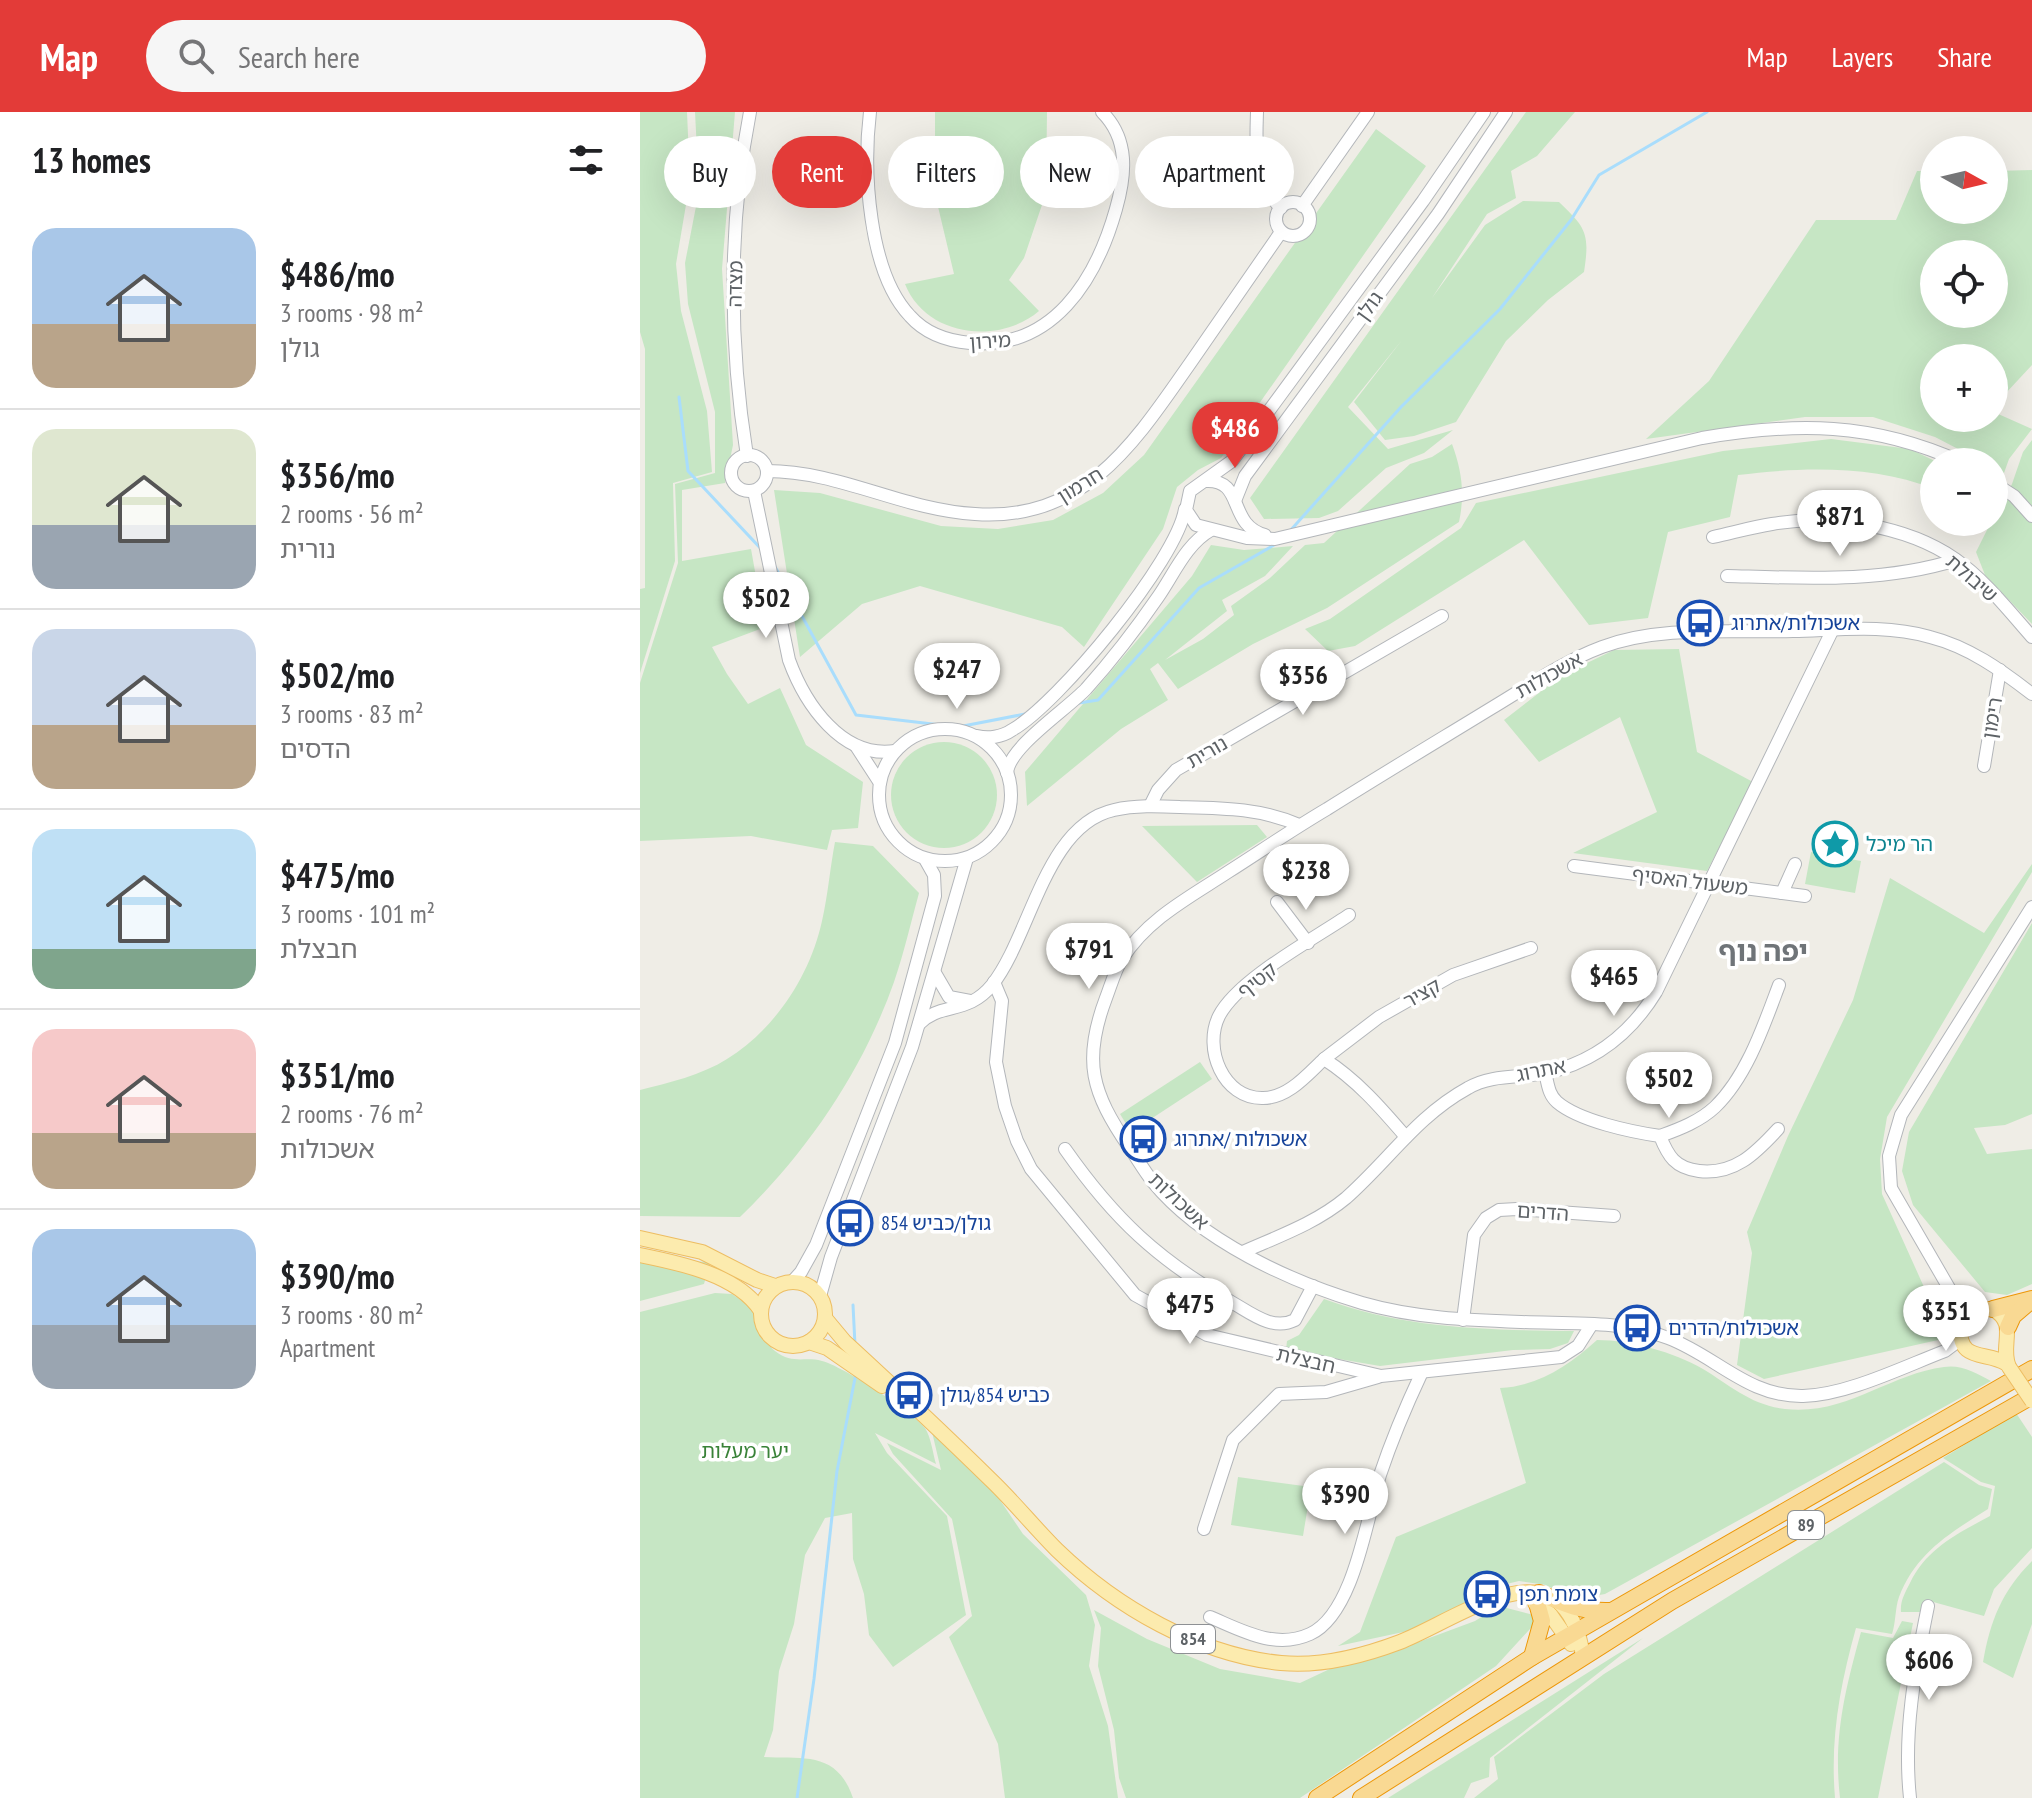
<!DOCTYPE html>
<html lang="en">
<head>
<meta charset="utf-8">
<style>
	:root { --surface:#fff; --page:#f6f6f6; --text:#202124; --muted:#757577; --line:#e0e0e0; --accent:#e33b38 }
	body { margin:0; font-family:"PT Sans Narrow","Noto Sans Hebrew",sans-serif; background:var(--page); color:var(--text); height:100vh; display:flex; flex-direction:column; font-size:30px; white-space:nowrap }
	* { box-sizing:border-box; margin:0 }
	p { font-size:26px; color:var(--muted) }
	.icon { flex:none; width:44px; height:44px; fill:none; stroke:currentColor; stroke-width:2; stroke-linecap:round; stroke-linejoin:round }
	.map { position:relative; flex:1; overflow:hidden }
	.panel { display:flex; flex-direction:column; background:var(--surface); width:640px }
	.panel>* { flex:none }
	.hud { position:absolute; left:24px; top:24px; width:760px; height:72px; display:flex; gap:16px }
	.needle { width:52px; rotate:98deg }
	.fabs { position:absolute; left:1280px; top:24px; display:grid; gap:16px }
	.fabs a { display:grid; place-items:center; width:88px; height:88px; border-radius:50%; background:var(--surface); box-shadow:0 8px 32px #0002; font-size:40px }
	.price { position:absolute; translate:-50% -68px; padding:0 18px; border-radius:28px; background:#fff; color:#222; font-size:26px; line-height:52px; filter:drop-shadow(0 2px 4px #0008) }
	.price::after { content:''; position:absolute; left:50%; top:48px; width:24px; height:18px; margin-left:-12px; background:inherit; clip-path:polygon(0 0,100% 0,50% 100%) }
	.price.current { background:var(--accent); color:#fff }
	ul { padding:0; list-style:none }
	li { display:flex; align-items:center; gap:24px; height:200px; padding:0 32px }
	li+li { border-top:2px solid var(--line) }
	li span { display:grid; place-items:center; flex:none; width:224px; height:160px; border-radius:24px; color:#555 }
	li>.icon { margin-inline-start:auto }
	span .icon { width:96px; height:96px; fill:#fffc; stroke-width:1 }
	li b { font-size:34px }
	h2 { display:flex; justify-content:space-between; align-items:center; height:96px; padding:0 32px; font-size:34px }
	.pill { padding:0 28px; border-radius:36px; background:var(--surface); box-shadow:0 8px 32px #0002; font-size:28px; line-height:72px }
	.pill.current { background:var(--accent); color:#fff }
	header { display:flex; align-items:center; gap:48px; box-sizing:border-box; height:112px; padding:0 40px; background:var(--accent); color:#fff }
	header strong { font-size:38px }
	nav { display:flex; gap:44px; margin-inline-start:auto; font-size:28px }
	.search { width:560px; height:72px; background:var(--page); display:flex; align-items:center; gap:20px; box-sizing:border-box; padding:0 28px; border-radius:44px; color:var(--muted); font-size:30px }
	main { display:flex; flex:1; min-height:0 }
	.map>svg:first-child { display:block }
	.green { fill:#c6e6c4; fill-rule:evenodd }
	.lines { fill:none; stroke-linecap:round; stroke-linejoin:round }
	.stream { stroke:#a9ddfc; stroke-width:3 }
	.minor-casing { stroke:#b3b6ba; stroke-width:14 }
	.major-casing { stroke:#edbd62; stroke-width:16 }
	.highway-casing { stroke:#ed9708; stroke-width:18 }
	.minor { stroke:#fff; stroke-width:12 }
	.major { stroke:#fcebae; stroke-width:14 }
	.highway { stroke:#f9d993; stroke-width:16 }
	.major-bridge-casing { stroke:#edbd62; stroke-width:16; stroke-linecap:butt }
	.major-bridge { stroke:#fcebae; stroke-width:14 }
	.labels { text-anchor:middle; stroke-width:7; stroke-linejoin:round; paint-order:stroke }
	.shield { fill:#fff; stroke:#8e9194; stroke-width:2 }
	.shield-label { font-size:18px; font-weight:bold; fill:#5d6266 }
	.street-label { font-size:20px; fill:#5d6266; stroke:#fff }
	.transit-label { font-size:20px; fill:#164399; stroke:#fff; text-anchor:start }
	.culture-label { font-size:20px; fill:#0d838f; stroke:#fff; text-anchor:start }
	.park-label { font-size:20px; fill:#398238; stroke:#fff }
	.district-label { font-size:28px; font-weight:bold; fill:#6f7478; stroke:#fff }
</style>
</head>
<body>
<header>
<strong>Map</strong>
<div class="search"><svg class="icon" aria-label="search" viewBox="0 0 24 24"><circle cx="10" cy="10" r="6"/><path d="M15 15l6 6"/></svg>Search here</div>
<nav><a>Map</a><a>Layers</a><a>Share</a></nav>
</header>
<main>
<section class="panel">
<h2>13 homes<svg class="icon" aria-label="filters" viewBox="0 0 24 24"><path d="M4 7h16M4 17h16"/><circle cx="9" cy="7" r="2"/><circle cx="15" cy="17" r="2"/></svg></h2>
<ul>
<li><span style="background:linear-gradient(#a9c7e8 60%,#b9a48a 0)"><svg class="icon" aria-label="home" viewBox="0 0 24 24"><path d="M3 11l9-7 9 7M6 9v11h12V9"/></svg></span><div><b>$486/mo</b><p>3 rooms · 98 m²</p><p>גולן</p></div></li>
<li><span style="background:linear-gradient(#dfe7d0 60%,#9aa5b1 0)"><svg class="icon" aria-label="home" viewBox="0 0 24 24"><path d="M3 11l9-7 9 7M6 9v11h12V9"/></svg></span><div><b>$356/mo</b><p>2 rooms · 56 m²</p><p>נורית</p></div></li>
<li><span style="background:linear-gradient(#c9d6e8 60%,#b9a48a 0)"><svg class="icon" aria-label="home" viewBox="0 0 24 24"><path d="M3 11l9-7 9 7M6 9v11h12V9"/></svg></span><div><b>$502/mo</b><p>3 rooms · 83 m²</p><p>הדסים</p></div></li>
<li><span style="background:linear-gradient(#bfe0f5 75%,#7fa58c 0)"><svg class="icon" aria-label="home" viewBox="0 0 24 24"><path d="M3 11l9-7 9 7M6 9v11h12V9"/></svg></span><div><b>$475/mo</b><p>3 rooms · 101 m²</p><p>חבצלת</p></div></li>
<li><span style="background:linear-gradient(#f6c9c9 65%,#b9a48a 0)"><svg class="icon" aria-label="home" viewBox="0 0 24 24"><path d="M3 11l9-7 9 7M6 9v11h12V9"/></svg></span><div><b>$351/mo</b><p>2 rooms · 76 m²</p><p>אשכולות</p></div></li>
<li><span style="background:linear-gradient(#a9c7e8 60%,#9aa5b1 0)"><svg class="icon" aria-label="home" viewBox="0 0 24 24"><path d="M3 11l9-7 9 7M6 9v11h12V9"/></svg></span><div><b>$390/mo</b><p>3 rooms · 80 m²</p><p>Apartment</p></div></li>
</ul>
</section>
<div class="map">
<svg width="1392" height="1686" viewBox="0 0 1392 1686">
	<rect width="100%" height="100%" fill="#efede6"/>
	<g class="green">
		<polygon points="0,0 47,0 50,69 36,152 41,199 67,299 72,360 33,371 35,449 0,561 0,477 5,476 5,237 0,220"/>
		<polygon points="55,0 95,0 82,157 93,333 85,371 42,378 42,449 111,437 125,515 72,535 87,562 108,592 140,576 166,633 223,670 218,716 192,718 187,738 111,724 0,729 0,571 38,451 35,372 75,361 75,300 48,192 45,151 59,79"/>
		<path d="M295 0H407L406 81 384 146 369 168 399 199C359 233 286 225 265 172L314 162 295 82Z"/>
		<path d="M886 0H935L897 44 871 59 876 86 847 102 792 186 845 113 883 89 919 90C946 116 950 121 944 160L908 188 866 229 816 310 774 324 745 328 714 290 762 228 708 295 748 337 813 318 784 341 746 356 698 399 679 406 624 407 610 386Z"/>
		<polygon points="736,17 786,54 581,346 558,358 537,375 523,417 444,535 422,515 280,474 222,492 160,545 134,378 180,381 301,414 358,417 413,408 463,381 504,343"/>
		<path d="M1392 58V253L1365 282 1356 301 1392 317 1369 347 1364 361 1354 356V350H1343L1295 325 1233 305H1165L1006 327 1069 269 1176 108H1256L1277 59H1294V98H1354V59ZM1294 142H1354V202H1294ZM1294 246H1354V306H1294Z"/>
		<path d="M1191 327 1270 337 1297 350H1294V377C1234 353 1162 355 1098 363L1090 405 1028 420 1008 506 949 513 884 428 715 534 688 539 665 517 690 507 821 416 836 391 1083 339Z"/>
		<polygon points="1392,328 1392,512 1345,463 1336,440 1351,410 1354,410 1354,404 1372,372 1383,340"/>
		<path d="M812 332C822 359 825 382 819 410L687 496 613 532 538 577 518 551 510 557 528 588 481 617 387 694 385 660 552 464 571 433 604 438 653 434 625 464 582 488 587 499 525 548 563 527 594 503 591 494 630 466 665 433 684 431 770 352 792 345Z"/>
		<polygon points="1039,537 1057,640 1113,670 1067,759 933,741 1017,700 980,605 899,650 864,608 922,563 974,538"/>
		<circle cx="304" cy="683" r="53"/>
		<polygon points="617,713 627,725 557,770 502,714"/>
		<path d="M195 730 233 734 279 781C271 810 264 841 254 870 222 960 168 1039 100 1105L0 1104V978C28 971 62 963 87 947 135 917 170 864 182 809 188 783 190 756 195 730Z"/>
		<polygon points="1171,740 1221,749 1215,781 1165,772"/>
		<polygon points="1392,752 1392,760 1247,1005 1240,1047 1242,1082 1307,1226 1124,1267 1097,1253 1112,1141 1107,1120 1148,1024 1213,888 1250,766 1344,821"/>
		<polygon points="1392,811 1392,1002 1365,1013 1334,1016 1347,1042 1392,1037 1392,1172 1367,1183 1345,1180 1273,1093 1262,1059 1269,1020"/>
		<polygon points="560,950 572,967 491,1020 480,1002"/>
		<polygon points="0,1147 70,1150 64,1172 0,1189"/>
		<path d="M75 1181 92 1182 119 1200C122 1214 124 1230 135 1239 153 1253 165 1244 182 1249 201 1253 274 1301 285 1316 291 1325 293 1342 296 1352L235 1321 247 1341 307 1404 326 1503 253 1555 229 1523 224 1482 213 1447 212 1401 185 1406 165 1443 154 1512 139 1559 133 1618 124 1645C164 1647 197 1639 213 1686H0V1200Z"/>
		<path d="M684 1187C765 1217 849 1218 934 1219L928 1231 910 1237 873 1238 740 1254 646 1238 647 1229 659 1223Z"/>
		<path d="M957 1228C991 1228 1033 1240 1063 1257 1091 1274 1111 1293 1145 1297 1205 1304 1249 1262 1304 1255 1320 1252 1337 1261 1351 1269L965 1482 943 1486 924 1483 906 1473 879 1469 858 1474 768 1519 698 1534 720 1520 756 1425 886 1371 860 1276C899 1274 929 1253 957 1228Z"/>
		<path d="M1376 1301 1392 1325V1436L1354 1477 1344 1504 1286 1488 1281 1500H1261C1260 1489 1265 1481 1270 1471 1287 1436 1317 1422 1350 1404L1355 1374 1341 1370 1303 1346Z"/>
		<polygon points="292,1320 347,1369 383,1422 446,1483 455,1513 449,1554 468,1614 478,1686 365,1686 358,1632 309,1525 332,1504 312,1407 253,1342 247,1331 301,1358"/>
		<path d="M1304 1350 1339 1373 1352 1377 1348 1397C1310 1421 1276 1441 1259 1485 1255 1496 1256 1510 1252 1522L1216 1516C1200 1573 1190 1627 1195 1686H834L858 1667 854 1645 964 1562Z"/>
		<polygon points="598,1365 671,1375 663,1424 591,1413"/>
		<path d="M1392 1449V1512L1373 1566 1343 1550C1350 1509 1362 1479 1392 1449Z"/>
		<polygon points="859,1494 901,1505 856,1554 660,1686 486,1686 479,1666 474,1618 458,1554 461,1516 454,1498 507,1527 580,1557 660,1571 711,1547 757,1538 835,1509"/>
		<path d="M1262 1509 1273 1511 1238 1686H1200C1193 1625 1205 1579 1221 1520L1253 1526Z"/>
		<polygon points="1003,1526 850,1646 849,1665 831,1671 824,1686 748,1686"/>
	</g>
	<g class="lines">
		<g class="stream">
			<polyline points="39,285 48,359 123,439"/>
			<polyline points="649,420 761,295 860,197 931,108 959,63 1067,0"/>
			<polyline points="133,451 216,603 318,615 385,602"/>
			<polyline points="439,591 458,588 559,476 634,433"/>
			<polyline points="213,1193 215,1233"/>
			<polyline points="157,1686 174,1567 197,1359 216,1261"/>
		</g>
		<g class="minor-casing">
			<g id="minor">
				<path d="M230 0C223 58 228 160 270 204 285 221 308 229 330 231 413 238 456 168 476 97 486 62 489 27 462 0"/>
				<path d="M617 0C616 35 613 69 641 96"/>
				<path d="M844 0 783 89 592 349 550 379 546 398 556 413 607 426 635 427 1062 326C1156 310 1232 310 1321 350"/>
				<circle cx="653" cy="107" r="17"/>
				<polyline points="662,94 728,0"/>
				<circle cx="109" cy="361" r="18"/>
				<path d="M107 344C89 232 88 112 110 0"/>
				<path d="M127 359C200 359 263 398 335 402 445 410 495 330 551 250 581 206 611 163 641 120"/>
				<path d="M566 369C605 367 587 413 625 423"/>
				<polyline points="1354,371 1374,384 1392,404"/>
				<path d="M114 379 149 548C165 592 202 647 255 639"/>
				<polyline points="595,389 605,364 798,102 866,0"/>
				<path d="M1073 425C1092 421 1112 415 1132 412 1190 402 1266 413 1315 447 1344 467 1369 499 1392 525"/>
				<path d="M1087 464C1163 466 1243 471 1316 448"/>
				<circle cx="305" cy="683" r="66"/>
				<path d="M337 624C348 627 362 625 372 618 418 592 537 448 545 397"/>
				<polyline points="216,634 240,671"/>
				<polyline points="1344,654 1360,558"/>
				<path d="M367 661C369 635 426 598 446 577 472 548 496 517 518 485 534 462 546 432 571 418"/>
				<polyline points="510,694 518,678 536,658 802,504"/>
				<polyline points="934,754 1165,784"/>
				<polyline points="1142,781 1155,752"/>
				<polyline points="637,790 668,831"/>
				<path d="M709 803C674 827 598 867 579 904 563 936 583 987 623 986 648 986 667 963 684 947 717 968 741 996 766 1025"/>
				<polyline points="295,861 309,885 330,889"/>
				<polyline points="354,870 362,889 356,950 365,994 377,1029 391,1057 495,1183 567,1223 741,1264 921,1245 938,1234 952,1212"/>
				<path d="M279 912C300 890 328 903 352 873 391 824 405 713 474 698 495 693 518 694 540 695 583 696 620 696 659 713"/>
				<polyline points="684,947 739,905 813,863 891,836"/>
				<path d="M905 961C908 971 908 982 917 990 939 1009 992 1020 1020 1024 1028 1044 1035 1056 1059 1059 1094 1063 1115 1042 1138 1017"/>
				<path d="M1020 1024C1040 1017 1060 1009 1075 995 1107 964 1124 913 1139 873"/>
				<path d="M425 1037C474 1107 518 1148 593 1191 612 1202 633 1219 655 1208L673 1174"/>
				<path d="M603 1140C639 1124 676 1111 706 1086 749 1048 777 1004 828 976 851 962 881 966 906 961 954 950 991 921 1016 880L1193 517"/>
				<polyline points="152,1170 161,1160 176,1133 255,931 295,784 294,763 285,747"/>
				<polyline points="180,1184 191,1145 272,935 327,746"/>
				<polyline points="823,1208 834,1123 846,1106 859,1098 877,1097 974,1104"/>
				<polyline points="1320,1215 1313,1183 1251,1076 1249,1044 1261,1003 1392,795"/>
				<path d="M1320 1219 1313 1233 1305 1239C1263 1255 1207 1283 1163 1284 1108 1285 1076 1244 1028 1226 983 1208 928 1212 881 1210 827 1208 774 1206 722 1191 651 1170 561 1129 513 1070 504 1059 497 1046 489 1035 452 981 442 949 466 886 471 873 475 858 482 847 507 807 550 785 588 760 621 739 653 717 687 697 741 663 796 630 850 597 887 575 922 550 962 535 1021 513 1092 521 1153 519 1199 518 1245 512 1290 525 1329 535 1361 558 1392 582"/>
				<polyline points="564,1417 593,1328 639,1282 686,1280 738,1265"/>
				<path d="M570 1505C601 1518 635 1538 670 1522 714 1502 727 1405 740 1363 752 1327 766 1294 782 1260"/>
				<path d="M1270 1686C1263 1620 1275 1558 1288 1494"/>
			</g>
		</g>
		<g class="major-casing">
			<g id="major">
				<polyline points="0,1126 62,1140 117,1168 135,1174"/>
				<path d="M0 1143C40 1151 98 1163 121 1199"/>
				<circle cx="153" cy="1202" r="32"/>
				<path d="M185 1206 205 1230C254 1275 303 1321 351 1368 374 1390 394 1415 417 1438 476 1495 559 1543 641 1551 682 1555 723 1544 760 1530 821 1506 924 1424 943 1544"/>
				<polyline points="169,1230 187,1236 242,1274"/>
				<path d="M1367 1252C1347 1238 1319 1252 1320 1215L1333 1198 1353 1197C1379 1212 1359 1233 1369 1255"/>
				<polyline points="895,1491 910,1502 931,1532"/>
			</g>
		</g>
		<g class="highway-casing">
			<g id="highway">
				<polyline points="1353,1197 1392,1187"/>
				<polyline points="1368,1215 1373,1204 1387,1192"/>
				<path d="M899 1481C924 1492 943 1500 970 1499"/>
				<polyline points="892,1545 902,1509 897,1491"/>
				<polyline points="677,1686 892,1545 1392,1257"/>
				<polyline points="721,1686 1032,1489 1392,1284"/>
			</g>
		</g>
		<use href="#minor" class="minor"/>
		<use href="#major" class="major"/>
		<use href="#highway" class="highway"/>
		<g class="major-bridge-casing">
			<polyline id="major-bridge" points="1369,1255 1392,1289"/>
		</g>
		<use href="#major-bridge" class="major-bridge"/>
	</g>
	<defs>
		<g id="bus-ring" transform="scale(2.3)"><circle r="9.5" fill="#fff" stroke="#1a4fb4" stroke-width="1.5"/><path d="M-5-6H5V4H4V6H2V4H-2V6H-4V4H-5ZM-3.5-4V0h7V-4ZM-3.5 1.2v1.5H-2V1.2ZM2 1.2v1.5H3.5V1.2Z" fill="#1a4fb4"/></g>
		<g id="sight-ring" transform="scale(2.3)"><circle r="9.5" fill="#fff" stroke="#0f9aa8" stroke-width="1.5"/><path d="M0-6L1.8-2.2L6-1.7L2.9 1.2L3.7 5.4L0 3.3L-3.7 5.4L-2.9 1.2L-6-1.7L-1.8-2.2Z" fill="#0f9aa8"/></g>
	</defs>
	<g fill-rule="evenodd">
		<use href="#bus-ring" x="1060" y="511"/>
		<use href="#sight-ring" x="1195" y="732"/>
		<use href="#bus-ring" x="503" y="1027"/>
		<use href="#bus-ring" x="210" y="1111"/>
		<use href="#bus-ring" x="997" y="1216"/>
		<use href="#bus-ring" x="269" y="1283"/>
		<use href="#bus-ring" x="847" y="1482"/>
	</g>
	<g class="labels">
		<g class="shield">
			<rect x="1148" y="1399" width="36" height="28" rx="6"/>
			<rect x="531" y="1513" width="44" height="28" rx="6"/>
		</g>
		<g class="shield-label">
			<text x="1166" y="1419">89</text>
			<text x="553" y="1533">854</text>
		</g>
		<g class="street-label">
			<text transform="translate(95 172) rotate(-89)" y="7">מצדה</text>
			<text transform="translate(729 194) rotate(-54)" y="7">גולן</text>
			<text transform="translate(350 229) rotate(-4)" y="7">מירון</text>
			<text transform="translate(440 373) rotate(-32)" y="7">חרמון</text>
			<text transform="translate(1332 466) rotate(41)" y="7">שיבולת</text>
			<text transform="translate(909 563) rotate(-29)" y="7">אשכולות</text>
			<text transform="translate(1352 606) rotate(-81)" y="7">רימון</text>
			<text transform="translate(567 640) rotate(-30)" y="7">נורית</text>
			<text transform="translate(1050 769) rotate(7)" y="7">משעול האסיף</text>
			<text transform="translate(617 868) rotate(-38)" y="7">קטיף</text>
			<text transform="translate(782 881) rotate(-29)" y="7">קציר</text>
			<text transform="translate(901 958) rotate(-11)" y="7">אתרוג</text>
			<text transform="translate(539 1089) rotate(43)" y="7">אשכולות</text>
			<text transform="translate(903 1100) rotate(4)" y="7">הדרים</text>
			<text transform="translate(666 1248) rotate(13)" y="7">חבצלת</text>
		</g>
		<g class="transit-label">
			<text x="1091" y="518">אשכולות/אתרוג</text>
			<text x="534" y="1034">אשכולות /אתרוג</text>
			<text x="241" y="1118">גולן/כביש 854</text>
			<text x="1028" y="1223">אשכולות/הדרים</text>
			<text x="300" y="1290">כביש 854/גולן</text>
			<text x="878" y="1489">צומת תפן</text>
		</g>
		<g class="culture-label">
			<text x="1226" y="739">הר מיכל</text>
		</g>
		<g class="park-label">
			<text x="105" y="1346">יער מעלות</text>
		</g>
		<g class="district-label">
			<text x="1123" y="849">יפה נוף</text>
		</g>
	</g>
</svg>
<div class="fabs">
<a><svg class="needle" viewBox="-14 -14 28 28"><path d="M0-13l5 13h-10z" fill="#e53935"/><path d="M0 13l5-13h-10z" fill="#757577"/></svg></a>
<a><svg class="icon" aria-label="locate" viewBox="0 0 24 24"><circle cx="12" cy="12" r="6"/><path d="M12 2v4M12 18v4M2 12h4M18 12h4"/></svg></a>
<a>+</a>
<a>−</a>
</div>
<b class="price current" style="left:595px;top:358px">$486</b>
<b class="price" style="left:1200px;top:446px">$871</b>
<b class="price" style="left:126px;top:528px">$502</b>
<b class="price" style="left:317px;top:599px">$247</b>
<b class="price" style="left:663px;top:605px">$356</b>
<b class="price" style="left:666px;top:800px">$238</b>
<b class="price" style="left:449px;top:879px">$791</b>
<b class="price" style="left:974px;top:906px">$465</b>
<b class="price" style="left:1029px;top:1008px">$502</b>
<b class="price" style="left:550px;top:1234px">$475</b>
<b class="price" style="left:1306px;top:1241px">$351</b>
<b class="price" style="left:705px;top:1424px">$390</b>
<b class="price" style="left:1289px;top:1590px">$606</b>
<div class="hud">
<a class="pill">Buy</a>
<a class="pill current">Rent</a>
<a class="pill">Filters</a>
<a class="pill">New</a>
<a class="pill">Apartment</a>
</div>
</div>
</main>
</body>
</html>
